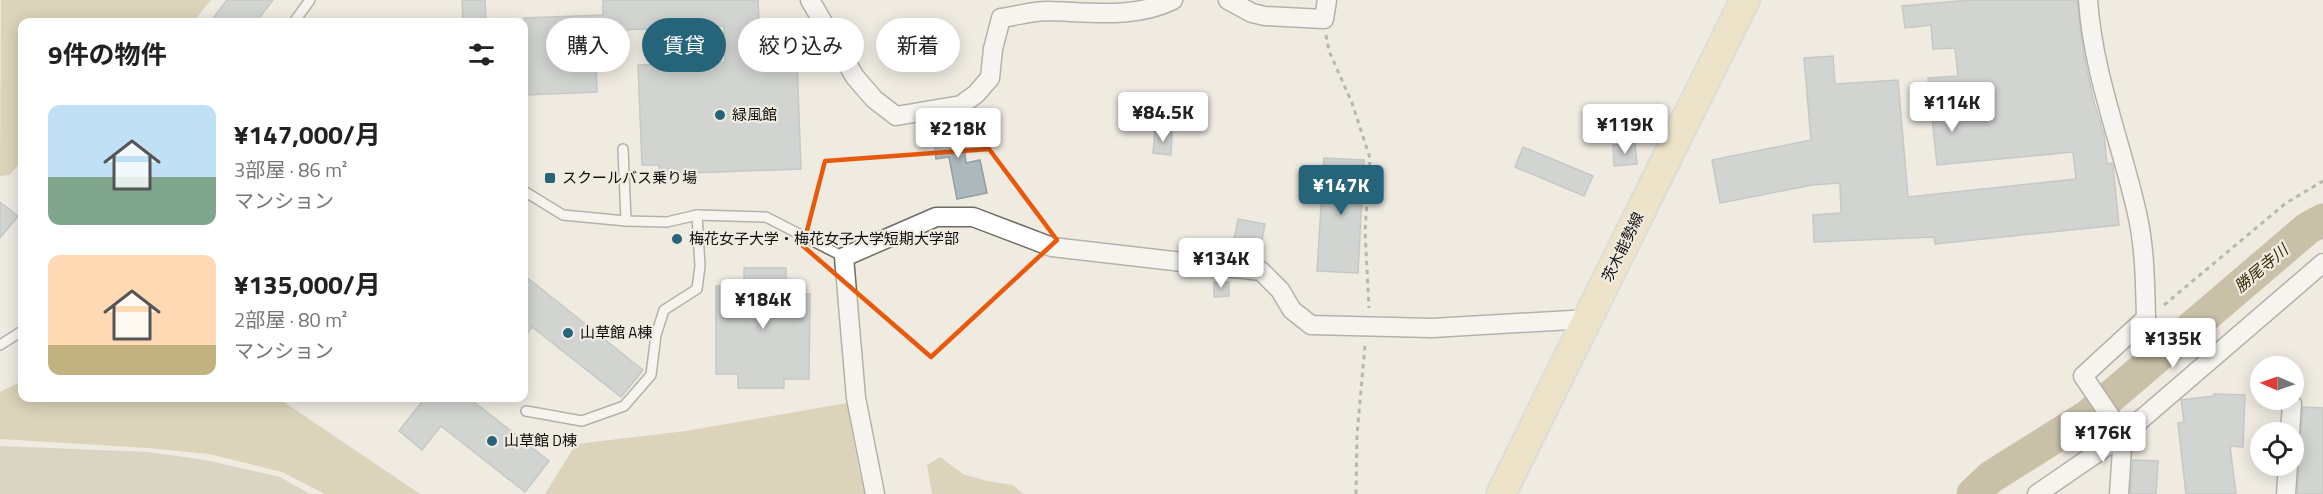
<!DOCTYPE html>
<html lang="ja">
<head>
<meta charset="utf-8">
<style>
	:root { --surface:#fff; --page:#f6f6f6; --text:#222; --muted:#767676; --accent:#26647a }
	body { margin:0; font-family:"Titillium Web","Noto Sans JP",sans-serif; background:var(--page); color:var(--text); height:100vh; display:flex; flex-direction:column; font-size:22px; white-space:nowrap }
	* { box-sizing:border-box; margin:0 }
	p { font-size:20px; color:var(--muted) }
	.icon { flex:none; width:33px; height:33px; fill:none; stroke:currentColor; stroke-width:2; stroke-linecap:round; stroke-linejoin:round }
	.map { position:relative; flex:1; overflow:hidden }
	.details { position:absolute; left:18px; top:18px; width:510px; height:384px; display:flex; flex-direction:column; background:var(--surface); border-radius:12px; box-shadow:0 3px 15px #0003 }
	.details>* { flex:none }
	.banner { position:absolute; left:546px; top:18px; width:570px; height:54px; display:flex; gap:12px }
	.needle { width:39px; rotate:272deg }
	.controls { position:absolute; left:2250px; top:356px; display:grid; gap:12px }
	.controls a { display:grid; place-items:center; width:54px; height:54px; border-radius:50%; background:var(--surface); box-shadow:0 3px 15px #0003; font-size:30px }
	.price { position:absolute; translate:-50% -51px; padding:0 14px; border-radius:6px; background:#fff; color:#222; font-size:20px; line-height:39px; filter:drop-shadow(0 2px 3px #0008) }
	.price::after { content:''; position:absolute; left:50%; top:36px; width:18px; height:14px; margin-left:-9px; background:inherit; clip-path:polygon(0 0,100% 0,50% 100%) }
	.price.current { background:var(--accent); color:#fff }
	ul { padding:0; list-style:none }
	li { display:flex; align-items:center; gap:18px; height:150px; padding:0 30px }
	li span { display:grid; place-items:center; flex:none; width:168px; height:120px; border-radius:12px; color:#555 }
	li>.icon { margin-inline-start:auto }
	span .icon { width:72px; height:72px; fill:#fffc; stroke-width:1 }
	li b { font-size:26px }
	h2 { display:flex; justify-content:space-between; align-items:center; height:72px; padding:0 30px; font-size:26px }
	.pill { padding:0 21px; border-radius:27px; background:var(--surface); box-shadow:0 3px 15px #0003; font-size:21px; line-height:54px }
	.pill.current { background:var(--accent); color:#fff }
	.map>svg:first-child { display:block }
	.green { fill:#c1b89d }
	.forest { fill:#c4b589 }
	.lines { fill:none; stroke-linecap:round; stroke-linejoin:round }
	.river { stroke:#9b8c62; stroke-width:33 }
	.building { fill:#adb8bd; stroke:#939ea2; stroke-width:1.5 }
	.lane-casing { stroke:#6f6c63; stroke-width:12 }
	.street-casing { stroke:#6f6c63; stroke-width:21 }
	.primary-casing { stroke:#cacac9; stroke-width:32 }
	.path { stroke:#78766f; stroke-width:3; stroke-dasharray:4.5 4.5; stroke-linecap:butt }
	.lane { stroke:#fff; stroke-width:9 }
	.street { stroke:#fff; stroke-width:18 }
	.primary { stroke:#e9d9ac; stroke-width:28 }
	.marked { fill:none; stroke:#e8590c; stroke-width:4.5; stroke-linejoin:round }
	.poi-dot { fill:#26647a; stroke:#efebe1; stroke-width:2 }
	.labels { text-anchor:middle; stroke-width:4.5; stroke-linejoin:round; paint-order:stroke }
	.poi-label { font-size:15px; fill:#0f0d0a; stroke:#efebe1; text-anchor:start }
	.street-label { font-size:15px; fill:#0f0d0a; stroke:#efebe1 }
	.water-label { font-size:16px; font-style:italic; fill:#372c06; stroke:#efebe1 }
</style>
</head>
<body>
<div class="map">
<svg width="2323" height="494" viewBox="0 0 2323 494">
	<rect width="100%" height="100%" fill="#efebe1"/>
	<polygon class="green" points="0,446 148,452 205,460 280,477 310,494 0,494"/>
	<g class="forest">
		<polygon points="1,0 211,0 193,22 22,22 22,160 10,175 0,176"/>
		<polygon points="22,381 22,398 278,398 420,494 325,494 282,472 209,454 148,448 0,439 0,392"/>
		<polygon points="847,403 859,470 866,494 545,494 576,444 686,431"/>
		<polygon points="940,457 963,474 987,481 1013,485 1023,494 932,494 927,465"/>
	</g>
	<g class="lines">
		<polyline class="river" points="1973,494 1991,477 2088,416 2308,228 2323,220"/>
	</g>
	<g class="building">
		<polygon points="227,0 273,0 256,22 210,22"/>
		<polygon points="462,0 485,0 486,22 463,22"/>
		<polygon points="603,0 758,0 761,61 797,60 801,169 660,174 659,165 642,165 638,65 725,62 724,26 595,31 597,92 524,95 524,18 603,15"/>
		<polygon points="1970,0 2077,0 2084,56 2094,102 2104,135 2107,164 2112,163 2113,166 2119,225 1935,244 1934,237 1814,242 1813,215 1841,213 1840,183 1812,185 1720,203 1712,160 1811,140 1804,58 1833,56 1835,84 1898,80 1908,197 2076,179 2073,152 1937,165 1928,78 1958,76 1955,48 1933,49 1931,25 1905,28 1902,6"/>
		<polygon points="961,119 966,163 980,160 987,193 957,199 949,157 936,159 932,123"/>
		<polygon points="1155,131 1172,132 1171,155 1153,153"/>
		<polygon points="1635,143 1637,164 1614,166 1613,145"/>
		<polygon points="1523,147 1593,176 1584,196 1515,167"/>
		<polygon points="1324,158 1364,160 1358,273 1317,271"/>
		<polygon points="0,202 18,216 0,238"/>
		<polygon points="1238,219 1265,224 1259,255 1232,250"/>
		<polygon points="744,268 786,268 786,282 795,282 795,294 810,294 809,379 784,379 784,388 738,388 738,374 716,374 716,286 744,286"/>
		<polygon points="524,275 643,370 621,397 532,327 524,338"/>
		<polygon points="1214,282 1229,282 1229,296 1214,297"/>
		<polygon points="2214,394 2245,395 2243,447 2230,446 2236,494 2186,494 2178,423 2184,422 2181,400 2214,396"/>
		<polygon points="425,398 469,398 549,461 525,492 441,426 422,450 399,431"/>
		<polygon points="2303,407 2323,408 2323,494 2297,494 2299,466 2295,456 2295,442 2301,433"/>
		<polygon points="2133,460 2158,461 2156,494 2130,494"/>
	</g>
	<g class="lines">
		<g class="lane-casing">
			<g id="lane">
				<polyline points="294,22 310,0"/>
				<polyline points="623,149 626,221"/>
				<polyline points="524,191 563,215 626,221 667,222 697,215 766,217 844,257"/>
				<polyline points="0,345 22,331"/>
				<polyline points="526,411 582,421 624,406 651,375 656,335 664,310 697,289 700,266 697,215"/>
			</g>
		</g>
		<g class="street-casing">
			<g id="street">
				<path d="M810 0 855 77 874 99 896 116 961 105 976 94 990 78 993 49 1001 18C1016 16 1032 11 1048 11 1089 12 1135 19 1173 0"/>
				<polyline points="1228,0 1252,13 1265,16 1324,19 1327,0"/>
				<path d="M2088 0C2093 74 2121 142 2137 213 2145 248 2145 283 2146 318L2083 376 2123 435 2119 494"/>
				<polyline points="2290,432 2292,404"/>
				<polyline points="875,494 856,398 844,257 936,217 973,217 1052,247 1261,271 1280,290 1292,310 1311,325 1432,328 1588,319"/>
				<polyline points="2037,494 2123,435 2323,263"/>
				<polyline points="2286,494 2288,465"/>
			</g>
		</g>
		<g class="primary-casing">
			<polyline id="primary" points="1501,494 1745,0"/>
		</g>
		<g class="path">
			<polyline points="1326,35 1329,51 1352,103 1370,158 1365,231 1369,308"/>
			<polyline points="2164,305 2286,203 2323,181"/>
			<polyline points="1356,494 1357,435 1365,345"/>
		</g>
		<use href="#lane" class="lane"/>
		<use href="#street" class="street"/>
		<use href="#primary" class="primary"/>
	</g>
	<path d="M0 0H2323V494H0ZM989 149 1057 240 931 357 803 246 825 161Z" fill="#efebe1" fill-opacity=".55" fill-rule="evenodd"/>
	<path class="marked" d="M989 149 1057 240 931 357 803 246 825 161Z"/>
	<g class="poi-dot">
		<circle cx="720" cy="115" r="6"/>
		<rect x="544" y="172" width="12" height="12" rx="3"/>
		<circle cx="677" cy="239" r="6"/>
		<circle cx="568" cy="333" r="6"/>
		<circle cx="492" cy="441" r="6"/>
	</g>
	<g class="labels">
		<g class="poi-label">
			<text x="732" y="120">緑風館</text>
			<text x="562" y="183">スクールバス乗り場</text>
			<text x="689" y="244">梅花女子大学・梅花女子大学短期大学部</text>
			<text x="580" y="338">山草館 A棟</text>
			<text x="504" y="446">山草館 D棟</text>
		</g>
		<g class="street-label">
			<text transform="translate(1623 247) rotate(-64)" y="5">茨木能勢線</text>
		</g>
		<g class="water-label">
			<text transform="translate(2261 268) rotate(-40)" y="6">勝尾寺川</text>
		</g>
	</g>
</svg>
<div class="controls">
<a><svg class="needle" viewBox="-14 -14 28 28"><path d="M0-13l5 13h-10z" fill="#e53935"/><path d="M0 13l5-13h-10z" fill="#767676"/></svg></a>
<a><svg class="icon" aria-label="locate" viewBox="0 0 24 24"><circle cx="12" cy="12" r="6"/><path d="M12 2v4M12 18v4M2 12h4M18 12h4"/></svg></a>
</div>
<b class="price" style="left:1952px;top:133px">¥114K</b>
<b class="price" style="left:1163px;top:143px">¥84.5K</b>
<b class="price" style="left:1625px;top:155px">¥119K</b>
<b class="price" style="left:958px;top:159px">¥218K</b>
<b class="price current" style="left:1341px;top:216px">¥147K</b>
<b class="price" style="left:1221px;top:289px">¥134K</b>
<b class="price" style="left:763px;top:330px">¥184K</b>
<b class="price" style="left:2173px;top:369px">¥135K</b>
<b class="price" style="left:2103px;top:463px">¥176K</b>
<div class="banner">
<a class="pill">購入</a>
<a class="pill current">賃貸</a>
<a class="pill">絞り込み</a>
<a class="pill">新着</a>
</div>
<section class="details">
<h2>9件の物件<svg class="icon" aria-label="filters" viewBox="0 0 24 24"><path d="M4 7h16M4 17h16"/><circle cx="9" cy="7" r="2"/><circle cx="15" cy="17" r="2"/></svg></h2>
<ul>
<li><span style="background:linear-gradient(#bfe0f5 60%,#7fa58c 0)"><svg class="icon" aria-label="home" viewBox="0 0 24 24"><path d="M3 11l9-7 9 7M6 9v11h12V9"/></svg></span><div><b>¥147,000/月</b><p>3部屋 · 86 m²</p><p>マンション</p></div></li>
<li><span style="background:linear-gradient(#ffd9b3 75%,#c2b280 0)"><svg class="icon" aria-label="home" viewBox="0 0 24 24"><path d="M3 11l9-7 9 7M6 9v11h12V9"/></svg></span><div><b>¥135,000/月</b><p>2部屋 · 80 m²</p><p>マンション</p></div></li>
</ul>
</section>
</div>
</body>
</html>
